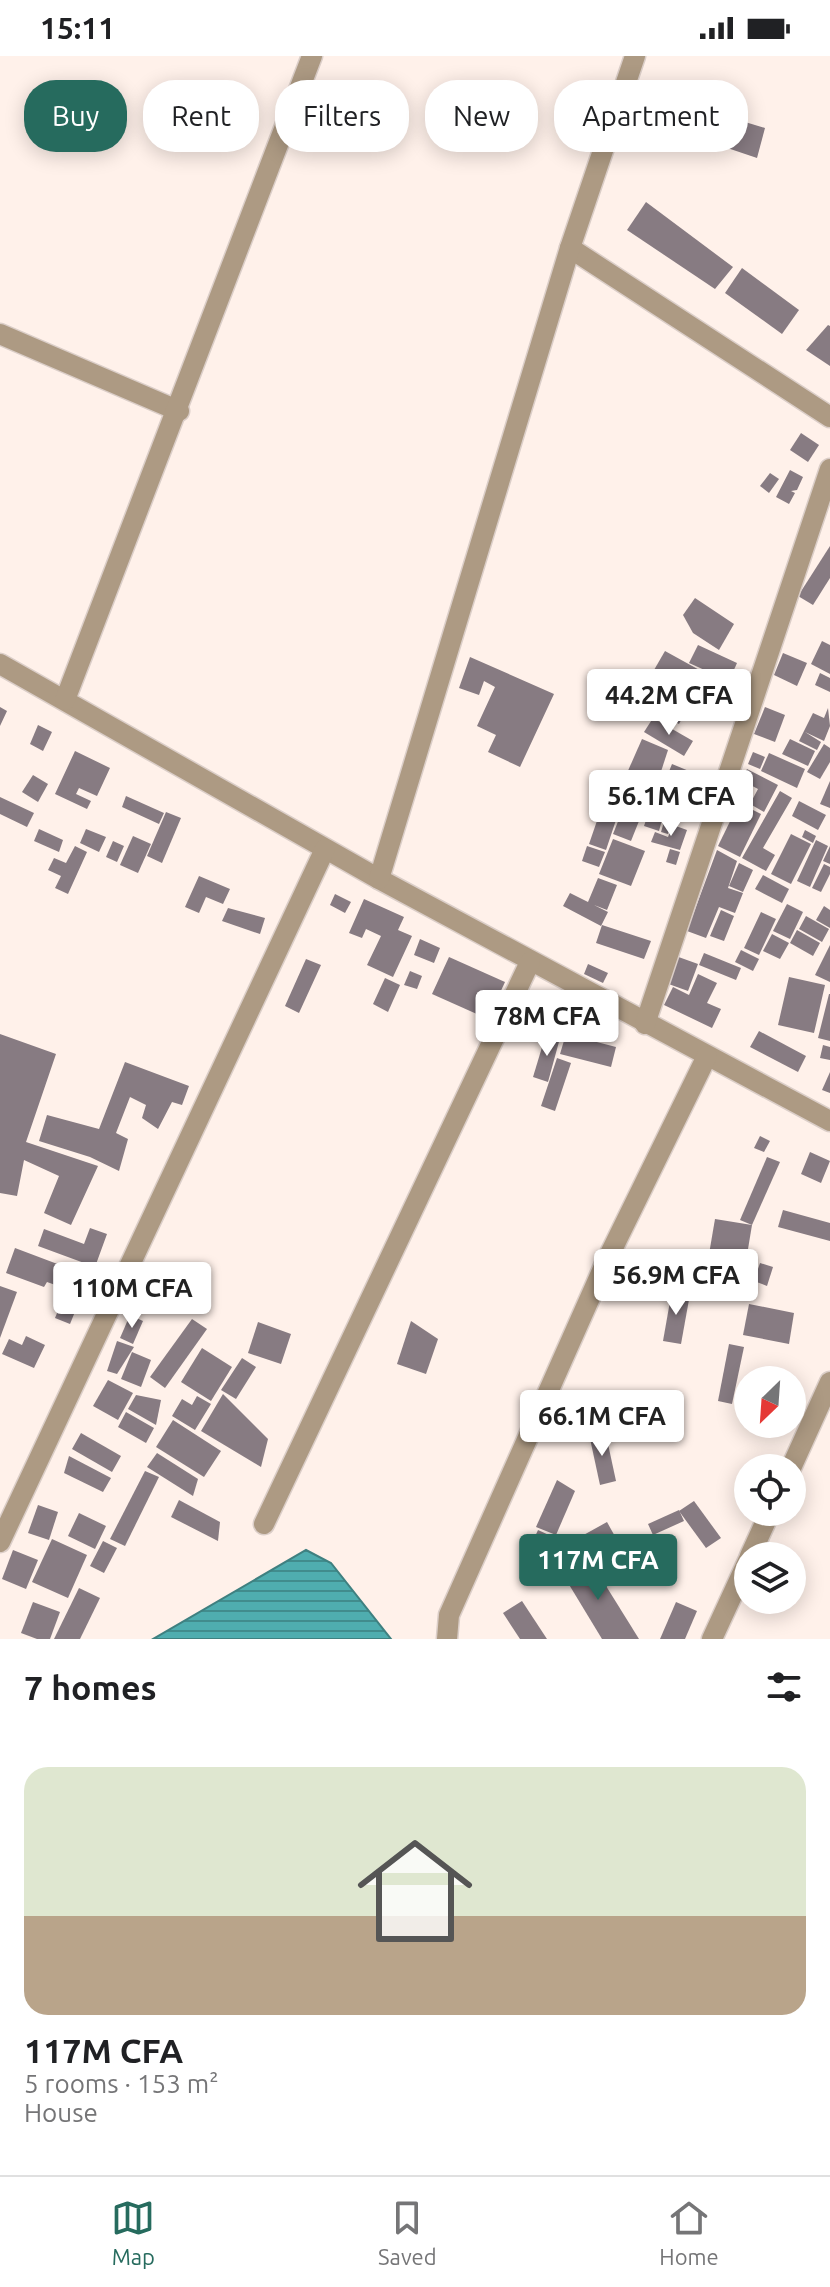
<!DOCTYPE html>
<html lang="en">
<head>
<meta charset="utf-8">
<style>
	:root { --surface:#fff; --page:#f6f6f6; --text:#202124; --muted:#757577; --line:#e0e0e0; --accent:#266b5e }
	body { margin:0; font-family:Ubuntu,sans-serif; background:var(--page); color:var(--text); height:100vh; display:flex; flex-direction:column; font-size:30px; white-space:nowrap }
	* { box-sizing:border-box; margin:0 }
	p { font-size:26px; color:var(--muted) }
	.icon { flex:none; width:44px; height:44px; fill:none; stroke:currentColor; stroke-width:2; stroke-linecap:round; stroke-linejoin:round }
	.map { position:relative; height:1583px; overflow:hidden }
	.details { display:flex; flex-direction:column; background:var(--surface); flex:1 }
	.details>* { flex:none }
	.hud { position:absolute; left:24px; top:24px; width:782px; height:72px; display:flex; gap:16px }
	.needle { width:52px; rotate:205deg }
	.tools { position:absolute; left:734px; top:1310px; display:grid; gap:16px }
	.tools a { display:grid; place-items:center; width:72px; height:72px; border-radius:50%; background:var(--surface); box-shadow:0 4px 20px #0003; font-size:40px }
	.price { position:absolute; translate:-50% -68px; padding:0 18px; border-radius:8px; background:#fff; color:#222; font-size:26px; line-height:52px; filter:drop-shadow(0 2px 4px #0008) }
	.price::after { content:''; position:absolute; left:50%; top:48px; width:24px; height:18px; margin-left:-12px; background:inherit; clip-path:polygon(0 0,100% 0,50% 100%) }
	.price.current { background:var(--accent); color:#fff }
	ul { padding:0; list-style:none }
	li { display:grid; align-content:center; gap:16px; height:424px; padding:0 24px }
	li span { display:grid; place-items:center; height:248px; border-radius:24px; color:#555 }
	li>.icon { margin-inline-start:auto }
	span .icon { width:144px; height:144px; fill:#fffc; stroke-width:1 }
	li b { font-size:34px }
	h2 { display:flex; justify-content:space-between; align-items:center; height:96px; padding:0 24px; font-size:34px }
	.tag { padding:0 28px; border-radius:32px; background:var(--surface); box-shadow:0 4px 20px #0003; font-size:28px; line-height:72px }
	.tag.current { background:var(--accent); color:#fff }
	.status { display:flex; justify-content:space-between; align-items:center; height:56px; padding:0 40px; background:var(--surface); direction:ltr }
	.status svg { height:22px; fill:currentColor }
	.tabs { display:flex; justify-content:space-around; align-items:center; height:112px; border-top:2px solid var(--line); background:var(--surface); font-size:22px; color:var(--muted) }
	.tabs a { display:grid; justify-items:center; gap:4px }
	.tabs .current { color:var(--accent) }
	.map>svg:first-child { display:block }
	.water { fill:url(#water-rules); stroke:#3f8080; stroke-width:2 }
	.building { fill:#877b82 }
	.lines { fill:none; stroke-linecap:round; stroke-linejoin:round }
	.street-casing { stroke:#dbcec8; stroke-width:23 }
	.street { stroke:#ad9a83; stroke-width:20 }
</style>
</head>
<body>
<div class="status"><b>15:11</b><svg viewBox="0 0 49 12"><path d="M0 12V9h3v3zM5 12V6h3v6zM10 12V3h3v9zM15 12V0h3v12zM26 1h20v11H26zM47 4h2v5h-2z"/></svg></div>
<div class="map">
<svg width="830" height="1583" viewBox="0 0 830 1583">
	<defs>
		<pattern id="water-rules" width="6" height="5" patternUnits="userSpaceOnUse" patternTransform="scale(2)"><rect width="6" height="5" fill="#4fadaf"/><path d="M0 2.5h6" fill="none" stroke="#418c8d"/></pattern>
	</defs>
	<rect width="100%" height="100%" fill="#fff1ea"/>
	<polygon class="water" points="306,1494 331,1507 391,1583 153,1583"/>
	<g class="building">
		<polygon points="686,48 765,72 757,102 677,75"/>
		<polygon points="646,146 733,211 715,233 627,174"/>
		<polygon points="742,212 799,254 782,278 725,237"/>
		<polygon points="828,269 830,270 830,310 806,294"/>
		<polygon points="801,377 819,389 808,406 790,394"/>
		<polygon points="790,414 803,421 797,434 791,435 795,437 789,448 776,441"/>
		<polygon points="770,417 779,423 769,437 760,430"/>
		<polygon points="830,490 830,522 813,549 798,540"/>
		<polygon points="695,542 734,568 719,594 693,577 683,559"/>
		<polygon points="822,585 830,589 830,618 811,608"/>
		<polygon points="698,589 737,607 729,625 689,607"/>
		<polygon points="665,595 732,632 721,651 654,614"/>
		<polygon points="783,597 807,607 797,630 774,619"/>
		<polygon points="470,601 554,638 520,711 488,696 496,679 477,670 495,631 484,625 479,639 459,632"/>
		<polygon points="820,617 830,622 830,636 815,629"/>
		<polygon points="657,633 688,651 679,668 648,650"/>
		<polygon points="0,651 7,655 0,670"/>
		<polygon points="765,651 785,659 775,686 754,678"/>
		<polygon points="828,652 830,670 824,685 805,676 821,686 817,694 799,685 813,657 824,662"/>
		<polygon points="653,662 693,685 684,700 644,676"/>
		<polygon points="38,669 52,676 43,695 30,688"/>
		<polygon points="642,683 668,694 656,731 627,717"/>
		<polygon points="790,683 815,695 808,710 782,698"/>
		<polygon points="824,688 830,692 830,706 820,723 807,716"/>
		<polygon points="75,695 110,712 97,740 79,732 76,738 91,745 87,753 55,738"/>
		<polygon points="753,696 765,701 760,713 748,708"/>
		<polygon points="769,697 805,713 797,732 761,715"/>
		<polygon points="672,708 706,722 692,754 659,740"/>
		<polygon points="747,713 778,729 764,756 750,748 758,733 741,724"/>
		<polygon points="33,719 48,728 38,746 22,736"/>
		<polygon points="628,720 654,732 651,738 625,726"/>
		<polygon points="830,725 830,752 820,748"/>
		<polygon points="780,735 792,742 763,792 775,799 766,815 742,802"/>
		<polygon points="126,740 164,757 159,768 122,751"/>
		<polygon points="0,741 34,757 27,771 0,758"/>
		<polygon points="627,743 645,750 631,785 613,778"/>
		<polygon points="799,745 826,759 818,774 792,760"/>
		<polygon points="739,747 761,758 740,801 718,790"/>
		<polygon points="649,755 659,758 656,762 662,764 659,775 644,770"/>
		<polygon points="166,756 181,762 162,807 147,800"/>
		<polygon points="600,756 617,761 606,794 589,788"/>
		<polygon points="664,766 672,768 668,778 661,776"/>
		<polygon points="673,769 687,774 680,794 651,786 655,776 668,781"/>
		<polygon points="39,773 63,784 59,796 34,785"/>
		<polygon points="86,773 106,781 99,796 80,787"/>
		<polygon points="805,774 816,780 813,787 802,781"/>
		<polygon points="791,778 811,788 791,828 771,818"/>
		<polygon points="133,780 151,788 138,817 120,809"/>
		<polygon points="613,783 645,795 631,830 599,818"/>
		<polygon points="816,784 828,790 810,831 797,825"/>
		<polygon points="113,785 124,790 117,806 106,801"/>
		<polygon points="75,790 87,796 68,838 55,832 61,820 48,814 54,802 66,807"/>
		<polygon points="587,790 605,796 599,811 582,805"/>
		<polygon points="830,790 830,808 823,805"/>
		<polygon points="670,793 680,796 676,809 666,806"/>
		<polygon points="717,794 737,805 728,832 743,837 735,857 719,851 706,882 687,875"/>
		<polygon points="739,807 753,814 743,836 729,830"/>
		<polygon points="824,808 830,811 830,818 821,836 812,832"/>
		<polygon points="763,819 789,833 782,847 755,833"/>
		<polygon points="199,820 230,833 223,848 206,841 199,857 185,851"/>
		<polygon points="598,822 617,829 607,854 594,849 608,856 601,870 563,850 570,837 588,846"/>
		<polygon points="335,838 351,846 345,857 330,849"/>
		<polygon points="364,843 404,861 398,874 412,880 393,921 367,909 381,880 366,873 362,882 349,877"/>
		<polygon points="787,848 803,856 790,883 773,875"/>
		<polygon points="824,850 830,854 830,872 816,864"/>
		<polygon points="228,852 265,862 260,878 222,865"/>
		<polygon points="721,854 734,860 724,885 710,880"/>
		<polygon points="761,856 776,863 759,899 744,892"/>
		<polygon points="806,860 829,873 822,886 799,873"/>
		<polygon points="602,869 651,885 644,903 596,887"/>
		<polygon points="797,874 820,887 813,900 790,887"/>
		<polygon points="772,878 789,887 780,903 763,895"/>
		<polygon points="420,883 440,892 434,907 414,899"/>
		<polygon points="830,889 830,926 815,919"/>
		<polygon points="741,894 759,903 753,915 735,906"/>
		<polygon points="704,897 741,912 736,924 699,909"/>
		<polygon points="673,899 698,908 688,935 663,926"/>
		<polygon points="449,901 505,926 488,963 432,938"/>
		<polygon points="306,903 321,909 299,957 285,950"/>
		<polygon points="588,908 608,917 603,927 584,918"/>
		<polygon points="410,915 422,920 417,933 404,929"/>
		<polygon points="698,918 717,927 707,947 721,953 712,972 664,949 673,931 689,939"/>
		<polygon points="789,921 825,929 814,977 778,969"/>
		<polygon points="385,922 400,929 388,956 373,948"/>
		<polygon points="829,938 830,938 830,985 818,982"/>
		<polygon points="522,950 553,965 548,975 517,960"/>
		<polygon points="759,975 806,1000 798,1016 750,991"/>
		<polygon points="0,978 56,998 26,1086 98,1110 71,1169 44,1157 59,1120 24,1104 17,1140 0,1137"/>
		<polygon points="546,978 560,982 548,1026 533,1021"/>
		<polygon points="566,978 616,991 611,1011 560,998"/>
		<polygon points="823,989 830,991 830,1004 820,1002"/>
		<polygon points="557,1002 571,1007 555,1055 541,1050"/>
		<polygon points="125,1006 189,1030 182,1049 172,1046 158,1073 142,1062 146,1049 130,1041 116,1077 128,1083 119,1115 90,1101 39,1085 47,1059 99,1073"/>
		<polygon points="830,1016 830,1037 822,1034"/>
		<polygon points="760,1080 770,1085 764,1096 754,1092"/>
		<polygon points="810,1096 830,1105 821,1127 801,1118"/>
		<polygon points="767,1101 780,1106 752,1169 740,1164"/>
		<polygon points="783,1154 830,1167 830,1185 778,1171"/>
		<polygon points="715,1163 752,1169 745,1211 708,1204"/>
		<polygon points="90,1172 107,1178 95,1211 38,1190 44,1173 84,1188"/>
		<polygon points="15,1192 68,1212 61,1231 47,1226 44,1231 6,1217"/>
		<polygon points="760,1207 773,1211 767,1230 754,1225"/>
		<polygon points="75,1213 90,1219 70,1268 55,1262"/>
		<polygon points="0,1230 17,1236 0,1282"/>
		<polygon points="672,1234 690,1238 681,1288 663,1285"/>
		<polygon points="749,1248 794,1257 789,1288 743,1279"/>
		<polygon points="130,1259 143,1265 133,1288 120,1282"/>
		<polygon points="192,1263 207,1273 165,1332 150,1321"/>
		<polygon points="411,1265 438,1283 426,1318 397,1308"/>
		<polygon points="258,1266 291,1278 281,1308 248,1297"/>
		<polygon points="26,1280 45,1289 34,1312 2,1298 9,1283 22,1289"/>
		<polygon points="117,1285 134,1291 117,1318 107,1315"/>
		<polygon points="729,1288 744,1291 732,1348 718,1345"/>
		<polygon points="202,1292 232,1311 211,1345 181,1326"/>
		<polygon points="132,1296 151,1304 141,1331 121,1323"/>
		<polygon points="242,1302 256,1311 236,1343 221,1334"/>
		<polygon points="108,1324 133,1337 118,1364 93,1350"/>
		<polygon points="223,1338 268,1383 261,1411 201,1375"/>
		<polygon points="136,1339 161,1344 156,1369 128,1353"/>
		<polygon points="197,1340 211,1348 195,1374 172,1360 182,1343 192,1349"/>
		<polygon points="126,1356 154,1372 146,1387 118,1371"/>
		<polygon points="173,1364 221,1395 204,1421 156,1391"/>
		<polygon points="605,1374 616,1425 600,1429 589,1378"/>
		<polygon points="81,1377 121,1400 112,1416 72,1393"/>
		<polygon points="157,1397 198,1423 193,1440 147,1411"/>
		<polygon points="69,1400 111,1422 103,1436 64,1417"/>
		<polygon points="145,1415 159,1421 125,1490 110,1483"/>
		<polygon points="557,1424 575,1435 556,1479 536,1471"/>
		<polygon points="179,1444 220,1466 218,1485 171,1461"/>
		<polygon points="694,1445 721,1482 706,1492 679,1455"/>
		<polygon points="38,1449 58,1456 49,1484 28,1477"/>
		<polygon points="679,1454 684,1465 653,1479 648,1468"/>
		<polygon points="79,1457 106,1470 95,1493 68,1480"/>
		<polygon points="607,1466 617,1484 590,1498 580,1481"/>
		<polygon points="538,1474 575,1491 569,1505 531,1489"/>
		<polygon points="52,1483 87,1499 68,1542 32,1526"/>
		<polygon points="103,1485 117,1492 104,1517 90,1510"/>
		<polygon points="13,1494 38,1504 26,1533 2,1523"/>
		<polygon points="588,1501 639,1583 602,1583 562,1517"/>
		<polygon points="79,1532 100,1542 80,1583 54,1583"/>
		<polygon points="522,1545 547,1583 520,1583 503,1557"/>
		<polygon points="33,1546 60,1556 50,1583 37,1583 21,1577"/>
		<polygon points="676,1546 697,1555 685,1583 660,1583"/>
	</g>
	<g class="lines">
		<g class="street-casing">
			<g id="street">
				<polyline points="570,192 830,361"/>
				<polyline points="0,278 179,355"/>
				<polyline points="0,608 379,823 830,1065"/>
				<polyline points="65,644 312,0"/>
				<polyline points="379,823 570,192 635,0"/>
				<polyline points="645,968 830,413"/>
				<polyline points="791,1412 830,1326"/>
				<polyline points="264,1468 530,906"/>
				<polyline points="0,1486 325,793"/>
				<polyline points="750,1500 770,1456"/>
				<polyline points="447,1583 449,1559 605,1208 707,1000"/>
				<polyline points="712,1583 748,1505"/>
			</g>
		</g>
		<use href="#street" class="street"/>
	</g>
</svg>
<div class="tools">
<a><svg class="needle" viewBox="-14 -14 28 28"><path d="M0-13l5 13h-10z" fill="#e53935"/><path d="M0 13l5-13h-10z" fill="#757577"/></svg></a>
<a><svg class="icon" aria-label="locate" viewBox="0 0 24 24"><circle cx="12" cy="12" r="6"/><path d="M12 2v4M12 18v4M2 12h4M18 12h4"/></svg></a>
<a><svg class="icon" aria-label="layers" viewBox="0 0 24 24"><path d="M12 4l9 5-9 5-9-5zM3 14l9 5 9-5"/></svg></a>
</div>
<b class="price" style="left:669px;top:681px">44.2M CFA</b>
<b class="price" style="left:671px;top:782px">56.1M CFA</b>
<b class="price" style="left:547px;top:1002px">78M CFA</b>
<b class="price" style="left:676px;top:1261px">56.9M CFA</b>
<b class="price" style="left:132px;top:1274px">110M CFA</b>
<b class="price" style="left:602px;top:1402px">66.1M CFA</b>
<b class="price current" style="left:598px;top:1546px">117M CFA</b>
<div class="hud">
<a class="tag current">Buy</a>
<a class="tag">Rent</a>
<a class="tag">Filters</a>
<a class="tag">New</a>
<a class="tag">Apartment</a>
</div>
</div>
<section class="details">
<h2>7 homes<svg class="icon" aria-label="filters" viewBox="0 0 24 24"><path d="M4 7h16M4 17h16"/><circle cx="9" cy="7" r="2"/><circle cx="15" cy="17" r="2"/></svg></h2>
<ul>
<li><span style="background:linear-gradient(#dfe7d0 60%,#b9a48a 0)"><svg class="icon" aria-label="home" viewBox="0 0 24 24"><path d="M3 11l9-7 9 7M6 9v11h12V9"/></svg></span><div><b>117M CFA</b><p>5 rooms · 153 m²</p><p>House</p></div></li>
</ul>
</section>
<nav class="tabs">
<a class="current"><svg class="icon" aria-label="map" viewBox="0 0 24 24"><path d="M3 6l6-2 6 2 6-2v14l-6 2-6-2-6 2zM9 4v14M15 6v14"/></svg>Map</a>
<a><svg class="icon" aria-label="saved" viewBox="0 0 24 24"><path d="M7 4h10v16l-5-4-5 4z"/></svg>Saved</a>
<a><svg class="icon" aria-label="home" viewBox="0 0 24 24"><path d="M3 11l9-7 9 7M6 9v11h12V9"/></svg>Home</a>
</nav>
</body>
</html>
